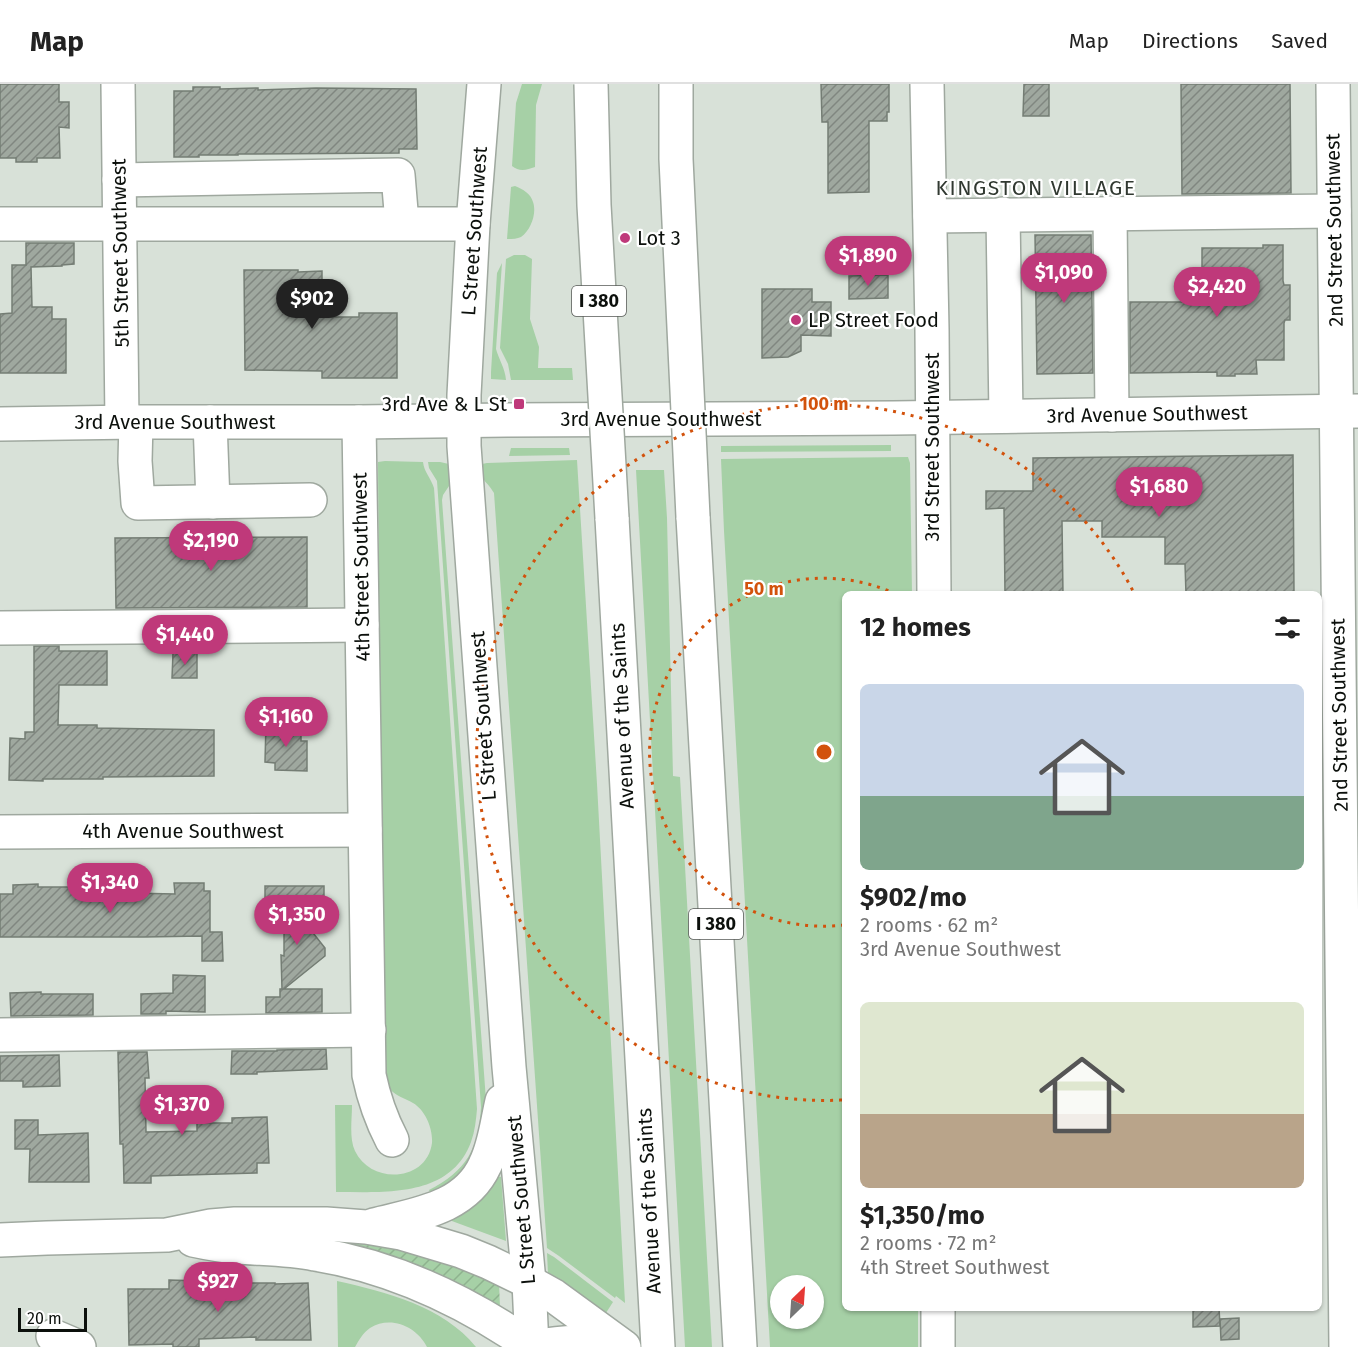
<!DOCTYPE html>
<html lang="en">
<head>
<meta charset="utf-8">
<style>
	:root { --surface:#fff; --page:#f6f6f6; --text:#222; --muted:#767676; --line:#e0e0e0; --accent:#bf397a }
	body { margin:0; font-family:"Fira Sans",sans-serif; background:var(--page); color:var(--text); height:100vh; display:flex; flex-direction:column; font-size:22px; white-space:nowrap }
	* { box-sizing:border-box; margin:0 }
	p { font-size:20px; color:var(--muted) }
	.icon { flex:none; width:33px; height:33px; fill:none; stroke:currentColor; stroke-width:2; stroke-linecap:round; stroke-linejoin:round }
	.map { position:relative; flex:1; overflow:hidden }
	.drawer { position:absolute; left:842px; top:507px; width:480px; height:720px; display:flex; flex-direction:column; background:var(--surface); border-radius:9px; box-shadow:0 2px 4px #0004 }
	.drawer>* { flex:none }
	.needle { width:39px; rotate:25deg }
	.tools { position:absolute; left:770px; top:1191px; display:grid; gap:12px }
	.tools a { display:grid; place-items:center; width:54px; height:54px; border-radius:50%; background:var(--surface); box-shadow:0 2px 4px #0004; font-size:30px }
	.scale { position:absolute; left:18px; bottom:15px; width:69px; box-sizing:border-box; padding-left:6px; border:3px solid #0c100c; border-top:0; font-size:16px; line-height:21px; white-space:nowrap; color:#0c100c; -webkit-text-stroke:4px #fff; paint-order:stroke }
	.price { position:absolute; translate:-50% -51px; padding:0 14px; border-radius:21px; background:var(--accent); color:#fff; font-size:20px; line-height:39px; filter:drop-shadow(0 2px 3px #0008) }
	.price::after { content:''; position:absolute; left:50%; top:36px; width:18px; height:14px; margin-left:-9px; background:inherit; clip-path:polygon(0 0,100% 0,50% 100%) }
	.price.selected { background:#222; color:#fff }
	ul { padding:0; list-style:none }
	li { display:grid; align-content:center; gap:12px; height:318px; padding:0 18px }
	li span { display:grid; place-items:center; height:186px; border-radius:9px; color:#555 }
	li>.icon { margin-inline-start:auto }
	span .icon { width:108px; height:108px; fill:#fffc; stroke-width:1 }
	li b { font-size:26px }
	h2 { display:flex; justify-content:space-between; align-items:center; height:72px; padding:0 18px; font-size:26px }
	header { display:flex; align-items:center; gap:36px; box-sizing:border-box; height:84px; padding:0 30px; background:var(--surface); border-bottom:2px solid var(--line) }
	header strong { font-size:28px }
	nav { display:flex; gap:33px; margin-inline-start:auto; font-size:21px }
	.map>svg:first-child { display:block }
	.grass { fill:#a6d0a6; fill-rule:evenodd }
	.garden { fill:url(#garden-furrows) }
	.building { fill:url(#building-hatch); stroke:#747d74; stroke-width:1.5 }
	.lines { fill:none; stroke-linecap:round; stroke-linejoin:round }
	.minor-casing { stroke:#9fa89f; stroke-width:36 }
	.major-casing { stroke:#9fa89f; stroke-width:36 }
	.highway-casing { stroke:#9fa89f; stroke-width:36 }
	.minor { stroke:#fff; stroke-width:33 }
	.major { stroke:#fff; stroke-width:33 }
	.highway { stroke:#fff; stroke-width:33 }
	.highway-bridge-casing { stroke:#9fa89f; stroke-width:36; stroke-linecap:butt }
	.highway-bridge { stroke:#fff; stroke-width:33 }
	.ring { fill:none; stroke:#d2520c; stroke-width:3; stroke-dasharray:3 6 }
	.poi-dot { fill:#bf397a; stroke:#fff; stroke-width:2 }
	.labels { text-anchor:middle; stroke-width:4.5; stroke-linejoin:round; paint-order:stroke }
	.shield { fill:#fff; stroke:#555855; stroke-width:1.5 }
	.shield-label { font-size:18px; font-weight:bold; fill:#0c100c }
	.street-label { font-size:20px; fill:#0c100c; stroke:#fff }
	.poi-label { font-size:20px; fill:#0c100c; stroke:#fff; text-anchor:start }
	.neighbourhood-label { font-size:21px; letter-spacing:1.5px; fill:#313931; stroke:#fff }
	.centre { fill:#d2520c; stroke:#fff; stroke-width:3 }
	.ring-label { font-size:18px; text-anchor:middle; font-weight:bold; fill:#d2520c; stroke:#fff; stroke-width:4.5; stroke-linejoin:round; paint-order:stroke }
</style>
</head>
<body>
<header>
<strong>Map</strong>
<nav><a>Map</a><a>Directions</a><a>Saved</a></nav>
</header>
<div class="map">
<svg width="1358" height="1263" viewBox="0 0 1358 1263">
	<defs>
		<pattern id="garden-furrows" width="10" height="10" patternUnits="userSpaceOnUse" patternTransform="scale(1.5)"><rect width="10" height="10" fill="#a6d0a6"/><path d="M-1 1l2-2M0 10L10 0M9 11l2-2" fill="none" stroke="#8eb28e"/></pattern>
		<pattern id="building-hatch" width="6" height="6" patternUnits="userSpaceOnUse" patternTransform="scale(1.5)"><rect width="6" height="6" fill="#9fa89f"/><path d="M-1 1l2-2M0 6l6-6M5 7l2-2" fill="none" stroke="#808780"/></pattern>
	</defs>
	<rect width="100%" height="100%" fill="#d8e1d8"/>
	<g class="grass">
		<path d="M522 0H542L536 21 535 83C527 86 519 88 512 82L516 19Z"/>
		<path d="M515 102C523 105 531 110 533 118 537 129 531 146 521 153 517 155 512 155 507 155L511 103Z"/>
		<polygon points="514,171 525,171 532,175 530,235 539,263 538,284 572,284 573,296 511,296 508,280 500,264 506,175"/>
		<path d="M502 179 496 265C499 276 505 284 506 296L491 295V288L497 189Z"/>
		<polygon points="891,361 891,367 721,368 721,362"/>
		<polygon points="511,364 569,364 570,371 509,372"/>
		<path d="M908 373 910 379 912 510H844V1224H918V1263H770L724 447 721 375ZM780 1202H813V1234H780Z"/>
		<path d="M577 376 597 700 625 1219 616 1212 615 1214 559 1172 547 1164 494 409C485 394 482 401 482 380L487 379Z"/>
		<path d="M385 377 423 378C424 388 431 394 434 404L477 1025C476 1036 475 1047 471 1058 450 1114 385 1108 336 1108L335 1021H352C352 1036 349 1054 355 1067 371 1101 427 1098 432 1059 433 1044 425 1026 413 1019 405 1014 395 1012 389 1004 386 1000 385 992 383 987L378 378Z"/>
		<path d="M428 378H440L449 380 451 399 443 411 442 416 487 1030 474 1082 433 1116 429 1106C466 1087 479 1065 481 1023L437 397 429 384Z"/>
		<polygon points="636,386 664,386 667,434 673,692 680,693 712,1263 685,1263"/>
		<polygon points="493,1091 501,1093 506,1157 441,1133"/>
		<polygon points="547,1169 554,1173 613,1218 604,1232 548,1190"/>
		<path d="M337 1197C386 1208 443 1222 476 1263H427C417 1243 391 1231 370 1244 363 1249 359 1256 355 1263H338Z"/>
	</g>
	<path class="garden" d="M314 1150 423 1170 499 1199 500 1223C474 1208 448 1194 421 1183 386 1170 349 1164 314 1150Z"/>
	<g class="building">
		<polygon points="0,0 59,0 59,18 69,18 69,44 59,43 60,74 37,74 37,78 16,78 16,74 0,74"/>
		<polygon points="821,0 889,0 889,28 887,28 887,37 869,37 869,108 828,109 828,38 822,38"/>
		<polygon points="1024,0 1049,0 1049,32 1023,32"/>
		<polygon points="1181,0 1290,0 1291,109 1182,110"/>
		<polygon points="193,3 220,3 220,5 258,4 258,6 316,4 416,5 417,65 399,65 399,69 238,70 238,71 199,71 199,73 174,73 174,7 193,7"/>
		<polygon points="1035,151 1091,151 1093,289 1037,290"/>
		<polygon points="26,159 74,159 74,180 62,181 62,182 31,183 32,223 52,223 52,235 66,235 66,289 0,289 0,230 12,229 12,181 26,181"/>
		<polygon points="1263,161 1283,161 1283,197 1284,201 1290,201 1290,236 1285,236 1284,239 1284,276 1256,276 1257,290 1235,290 1235,292 1217,292 1217,288 1130,289 1130,218 1190,218 1190,205 1202,205 1202,164 1263,164"/>
		<polygon points="244,186 298,186 298,188 322,187 322,233 359,233 359,229 397,229 397,294 322,294 322,287 245,286"/>
		<polygon points="888,191 888,214 849,215 849,192"/>
		<polygon points="762,205 812,205 812,218 831,218 831,252 801,251 801,267 788,273 762,274"/>
		<polygon points="1293,371 1294,510 1186,510 1185,480 1165,480 1165,453 1102,453 1102,437 1062,437 1063,510 1005,510 1004,424 986,425 986,407 1033,407 1033,374"/>
		<polygon points="307,453 307,523 116,524 115,454"/>
		<polygon points="34,562 59,562 59,567 107,567 107,601 59,601 58,641 97,641 97,644 214,646 214,692 103,693 103,695 43,695 43,697 9,696 10,654 25,655 25,648 34,648"/>
		<polygon points="173,569 197,569 197,594 172,594"/>
		<polygon points="266,638 283,638 284,643 301,643 301,657 307,657 307,687 275,686 275,679 265,678"/>
		<polygon points="174,799 204,799 204,807 210,807 210,848 222,848 223,877 202,877 202,852 144,853 0,853 0,810 13,810 13,801 38,800 38,803 129,803 129,809 175,810"/>
		<polygon points="265,802 324,802 324,830 298,830 325,864 325,872 284,905 322,905 322,928 266,929 266,913 280,913 280,905 282,905 281,871 284,872 284,830 265,830"/>
		<polygon points="173,891 205,892 205,928 166,927 166,930 141,930 141,910 173,909"/>
		<polygon points="41,908 41,910 93,910 93,931 11,932 10,909"/>
		<polygon points="326,965 327,985 257,988 257,990 231,990 232,967 277,967 277,966"/>
		<polygon points="118,968 147,968 149,994 145,994 146,1048 197,1047 197,1039 232,1039 232,1034 267,1033 269,1079 257,1079 257,1089 151,1092 151,1099 124,1099 123,1060 120,1060"/>
		<polygon points="59,971 60,1002 23,1003 23,997 0,997 0,972"/>
		<polygon points="15,1036 38,1036 38,1051 88,1049 89,1098 29,1098 30,1065 15,1065"/>
		<polygon points="169,1196 201,1197 200,1199 275,1199 275,1200 308,1199 311,1256 256,1256 256,1253 199,1255 199,1263 173,1263 173,1260 129,1261 128,1205 169,1205"/>
		<polygon points="1193,1224 1219,1224 1220,1242 1193,1243"/>
		<polygon points="1239,1234 1239,1255 1221,1256 1220,1235"/>
	</g>
	<g class="lines">
		<g class="minor-casing">
			<g id="minor">
				<polyline points="118,0 122,338"/>
				<polyline points="1333,0 1346,1263"/>
				<polyline points="119,96 398,91 402,139"/>
				<polyline points="1110,129 1112,331"/>
				<polyline points="1003,130 1006,332"/>
				<polyline points="930,132 1334,127"/>
				<polyline points="0,140 473,140"/>
				<polyline points="136,338 135,377 138,419 310,416"/>
				<polyline points="210,338 213,418"/>
				<path d="M359 338 369 991C374 1015 381 1035 392 1056"/>
				<polyline points="0,544 362,541"/>
				<polyline points="0,748 365,746"/>
				<polyline points="0,951 369,946"/>
				<polyline points="53,1252 79,1263"/>
			</g>
		</g>
		<g class="major-casing">
			<g id="major">
				<polyline points="484,0 473,140 464,311 464,362 509,983 529,1198 532,1263"/>
				<polyline points="927,0 932,245 934,510"/>
				<polyline points="0,340 136,338 359,338 507,336 894,334 1358,327"/>
				<path d="M374 1141C416 1130 465 1125 485 1081 495 1061 497 1038 502 1017"/>
				<polyline points="0,1156 47,1154 167,1151 211,1142 235,1140 326,1140 366,1143 401,1149 461,1167 488,1178 529,1198 554,1212 624,1263"/>
				<path d="M193 1156C207 1159 223 1162 238 1163 264 1165 290 1165 315 1170 395 1183 466 1217 532 1263"/>
				<polyline points="938,1224 938,1263"/>
				<path d="M533 1263C565 1257 587 1256 619 1263"/>
			</g>
		</g>
		<g class="highway-casing">
			<g id="highway">
				<polyline points="693,433 740,1263"/>
				<polyline points="612,434 658,1263"/>
			</g>
		</g>
		<use href="#minor" class="minor"/>
		<use href="#major" class="major"/>
		<use href="#highway" class="highway"/>
		<g class="highway-bridge-casing">
			<g id="highway-bridge">
				<polyline points="591,0 594,121 612,434"/>
				<polyline points="676,0 676,75 693,433"/>
			</g>
		</g>
		<use href="#highway-bridge" class="highway-bridge"/>
	</g>
	<g class="ring">
		<path d="M844 841A174 174 0 1 1 896 510"/>
		<path d="M842 1016A348 348 0 1 1 1133 507"/>
	</g>
	<g class="poi-dot">
		<circle cx="625" cy="154" r="6"/>
		<circle cx="796" cy="236" r="6"/>
		<rect x="513" y="314" width="12" height="12" rx="3"/>
	</g>
	<g class="labels">
		<g class="shield">
			<rect x="572" y="202" width="54" height="30" rx="4.5"/>
			<rect x="689" y="825" width="54" height="30" rx="4.5"/>
		</g>
		<g class="shield-label">
			<text x="599" y="223">I 380</text>
			<text x="716" y="846">I 380</text>
		</g>
		<g class="street-label">
			<text transform="translate(1334 146) rotate(-91)" y="7">2nd Street Southwest</text>
			<text transform="translate(474 147) rotate(-86)" y="7">L Street Southwest</text>
			<text transform="translate(120 169) rotate(-91)" y="7">5th Street Southwest</text>
			<text transform="translate(1147 330) rotate(-1)" y="7">3rd Avenue Southwest</text>
			<text x="661" y="342">3rd Avenue Southwest</text>
			<text x="175" y="345">3rd Avenue Southwest</text>
			<text transform="translate(932 363) rotate(-90)" y="7">3rd Street Southwest</text>
			<text transform="translate(361 483) rotate(-91)" y="7">4th Street Southwest</text>
			<text transform="translate(1339 631) rotate(-91)" y="7">2nd Street Southwest</text>
			<text transform="translate(483 632) rotate(-94)" y="7">L Street Southwest</text>
			<text transform="translate(622 632) rotate(-93)" y="7">Avenue of the Saints</text>
			<text x="183" y="754">4th Avenue Southwest</text>
			<text transform="translate(521 1116) rotate(-95)" y="7">L Street Southwest</text>
			<text transform="translate(649 1117) rotate(-93)" y="7">Avenue of the Saints</text>
		</g>
		<g class="poi-label">
			<text x="637" y="161">Lot 3</text>
			<text x="808" y="243">LP Street Food</text>
			<text x="507" y="327" text-anchor="end">3rd Ave &amp; L St</text>
		</g>
		<g class="neighbourhood-label">
			<text x="1036" y="111">KINGSTON VILLAGE</text>
		</g>
	</g>
	<circle cx="824" cy="668" r="9" class="centre"/>
	<g class="ring-label">
		<text x="824" y="326">100 m</text>
		<text x="764" y="511">50 m</text>
	</g>
</svg>
<div class="tools">
<a><svg class="needle" viewBox="-14 -14 28 28"><path d="M0-13l5 13h-10z" fill="#e53935"/><path d="M0 13l5-13h-10z" fill="#767676"/></svg></a>
</div>
<div class="scale">20 m</div>
<b class="price" style="left:868px;top:203px">$1,890</b>
<b class="price" style="left:1064px;top:220px">$1,090</b>
<b class="price" style="left:1217px;top:234px">$2,420</b>
<b class="price selected" style="left:312px;top:246px">$902</b>
<b class="price" style="left:1159px;top:434px">$1,680</b>
<b class="price" style="left:211px;top:488px">$2,190</b>
<b class="price" style="left:185px;top:582px">$1,440</b>
<b class="price" style="left:286px;top:664px">$1,160</b>
<b class="price" style="left:110px;top:830px">$1,340</b>
<b class="price" style="left:297px;top:862px">$1,350</b>
<b class="price" style="left:182px;top:1052px">$1,370</b>
<b class="price" style="left:218px;top:1229px">$927</b>
<section class="drawer">
<h2>12 homes<svg class="icon" aria-label="filters" viewBox="0 0 24 24"><path d="M4 7h16M4 17h16"/><circle cx="9" cy="7" r="2"/><circle cx="15" cy="17" r="2"/></svg></h2>
<ul>
<li><span style="background:linear-gradient(#c9d6e8 60%,#7fa58c 0)"><svg class="icon" aria-label="home" viewBox="0 0 24 24"><path d="M3 11l9-7 9 7M6 9v11h12V9"/></svg></span><div><b>$902/mo</b><p>2 rooms · 62 m²</p><p>3rd Avenue Southwest</p></div></li>
<li><span style="background:linear-gradient(#dfe7d0 60%,#b9a48a 0)"><svg class="icon" aria-label="home" viewBox="0 0 24 24"><path d="M3 11l9-7 9 7M6 9v11h12V9"/></svg></span><div><b>$1,350/mo</b><p>2 rooms · 72 m²</p><p>4th Street Southwest</p></div></li>
</ul>
</section>
</div>
</body>
</html>
